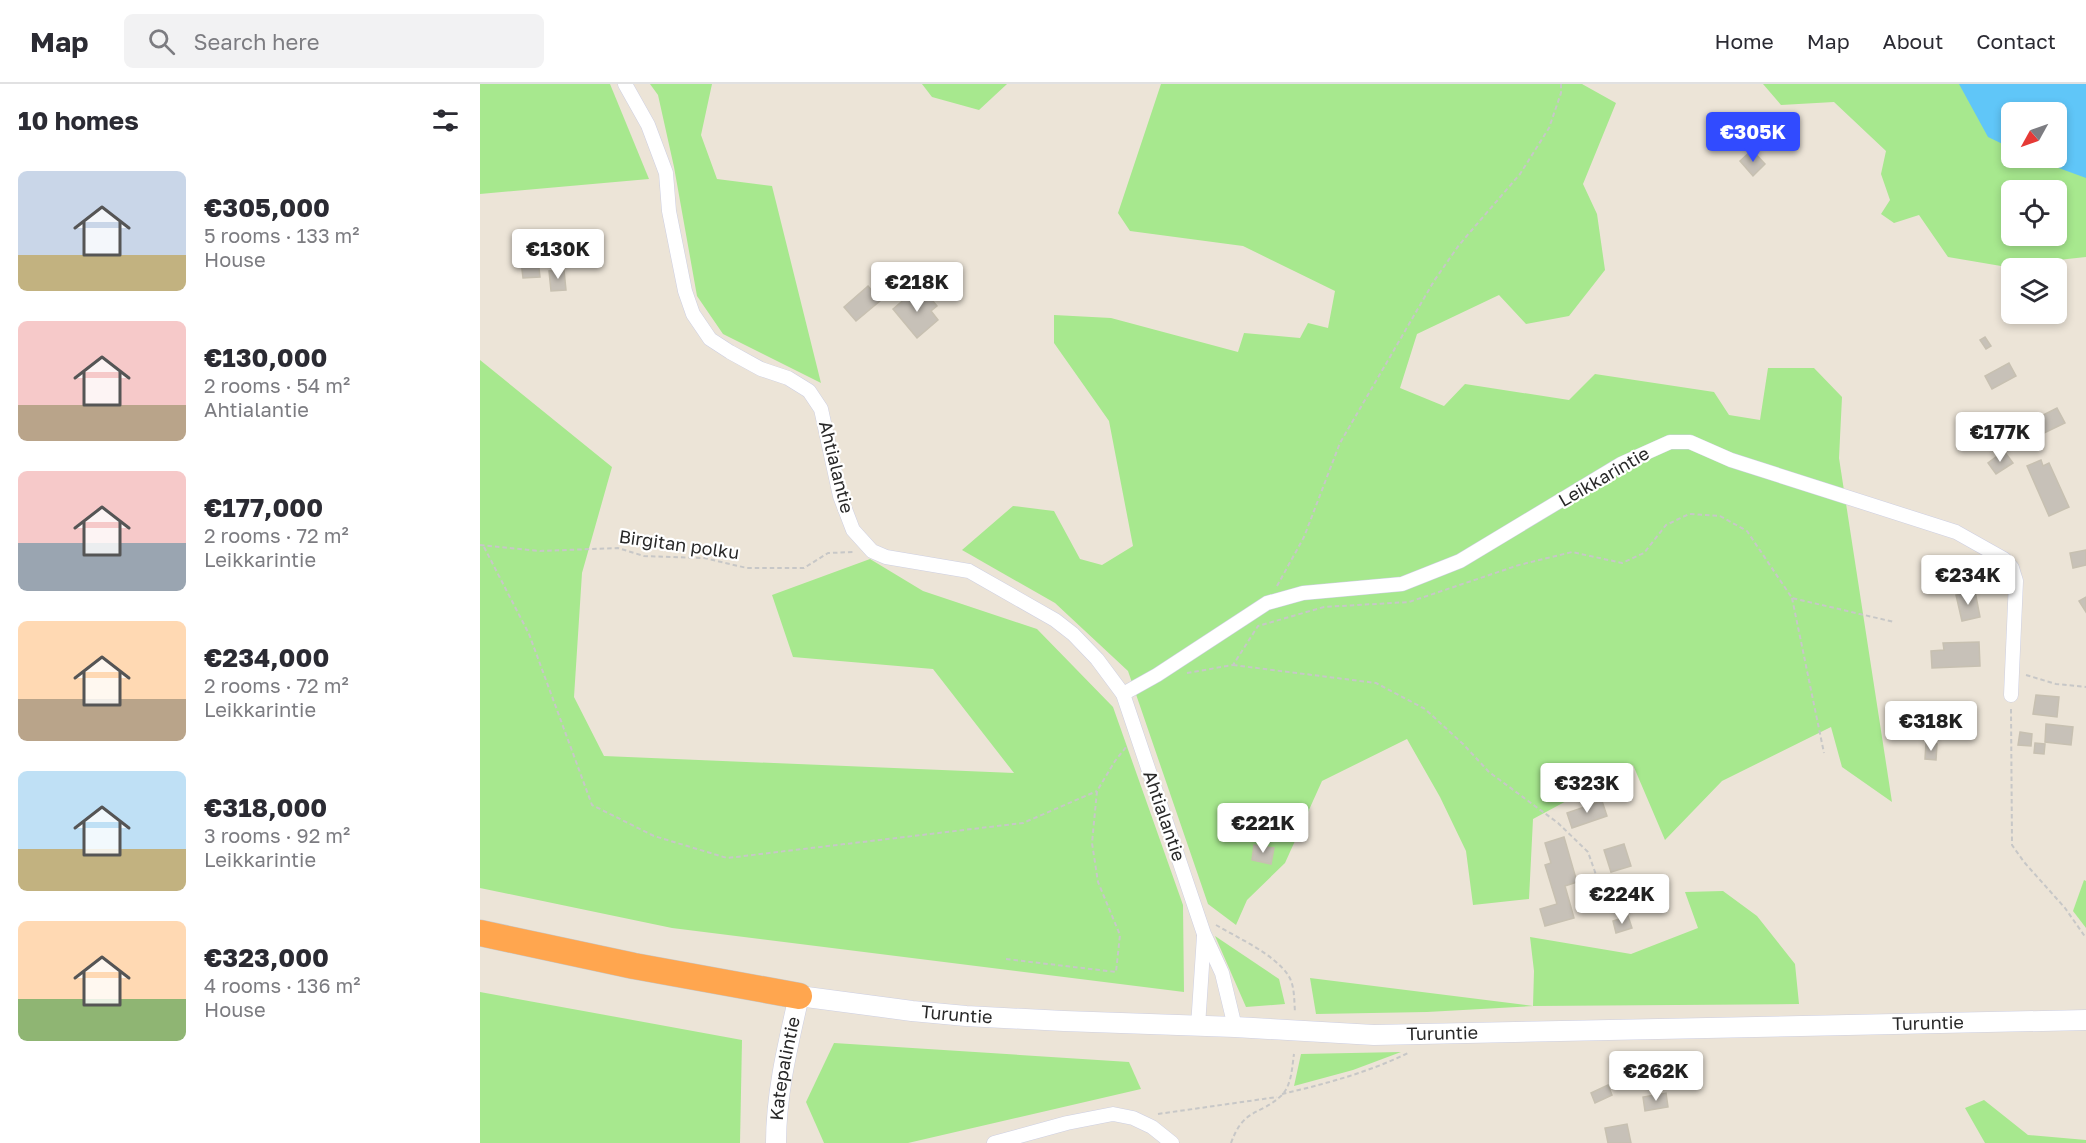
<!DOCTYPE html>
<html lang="en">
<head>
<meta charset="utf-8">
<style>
	:root { --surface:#fff; --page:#f2f2f3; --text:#2b2b33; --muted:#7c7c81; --line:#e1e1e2; --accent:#314bff }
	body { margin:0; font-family:"Golos Text",sans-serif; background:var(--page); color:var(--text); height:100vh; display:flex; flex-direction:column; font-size:22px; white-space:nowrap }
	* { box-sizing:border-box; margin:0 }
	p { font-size:20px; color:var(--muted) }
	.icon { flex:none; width:33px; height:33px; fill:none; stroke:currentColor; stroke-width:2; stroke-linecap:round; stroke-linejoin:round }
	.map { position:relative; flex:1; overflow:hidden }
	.details { display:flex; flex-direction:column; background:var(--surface); width:480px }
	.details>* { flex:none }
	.needle { width:39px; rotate:230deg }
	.tools { position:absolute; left:1521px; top:18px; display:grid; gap:12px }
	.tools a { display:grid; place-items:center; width:66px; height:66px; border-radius:9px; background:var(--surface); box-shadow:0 3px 9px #0003; font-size:30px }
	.price { position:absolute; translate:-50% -51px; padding:0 14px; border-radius:6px; background:#fff; color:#222; font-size:20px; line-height:39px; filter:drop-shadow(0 2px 3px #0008) }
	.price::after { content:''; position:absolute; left:50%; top:36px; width:18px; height:14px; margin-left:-9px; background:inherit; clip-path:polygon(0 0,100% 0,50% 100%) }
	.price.active { background:var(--accent); color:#fff }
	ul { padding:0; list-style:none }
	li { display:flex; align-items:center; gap:18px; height:150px; padding:0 18px }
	li span { display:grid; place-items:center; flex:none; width:168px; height:120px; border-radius:9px; color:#555 }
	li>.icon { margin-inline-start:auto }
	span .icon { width:72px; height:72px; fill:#fffc; stroke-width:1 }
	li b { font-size:26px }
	h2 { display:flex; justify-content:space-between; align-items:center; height:72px; padding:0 18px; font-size:26px }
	header { display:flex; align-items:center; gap:36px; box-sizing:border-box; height:84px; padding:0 30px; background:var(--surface); border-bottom:2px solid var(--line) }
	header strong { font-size:28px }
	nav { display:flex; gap:33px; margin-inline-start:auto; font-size:21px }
	.search { width:420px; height:54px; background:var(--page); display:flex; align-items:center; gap:15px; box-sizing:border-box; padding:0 21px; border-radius:9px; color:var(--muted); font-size:22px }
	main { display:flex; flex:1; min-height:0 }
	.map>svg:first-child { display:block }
	.green { fill:#a7e88e; fill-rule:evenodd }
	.water { fill:#60c6f8 }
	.building { fill:#c7c1b8; stroke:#c7c0b1; stroke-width:1.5 }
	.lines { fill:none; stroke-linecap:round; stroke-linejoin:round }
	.street-casing { stroke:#cdcfe2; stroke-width:15 }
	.secondary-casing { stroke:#cdcfe2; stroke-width:21 }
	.highway-casing { stroke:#c7c7c7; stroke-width:27 }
	.path { stroke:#c7c7c7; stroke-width:2; stroke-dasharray:4.5 3; stroke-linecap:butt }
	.street { stroke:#fff; stroke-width:14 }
	.secondary { stroke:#fff; stroke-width:20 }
	.highway { stroke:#ffa64f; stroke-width:26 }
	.labels { text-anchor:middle; stroke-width:4.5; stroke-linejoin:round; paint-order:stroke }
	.street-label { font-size:18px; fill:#282828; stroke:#fff }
</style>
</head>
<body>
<header>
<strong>Map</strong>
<div class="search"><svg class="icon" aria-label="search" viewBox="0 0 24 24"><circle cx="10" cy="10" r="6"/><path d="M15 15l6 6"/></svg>Search here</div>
<nav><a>Home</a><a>Map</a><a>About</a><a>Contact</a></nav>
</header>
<main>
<section class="details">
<h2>10 homes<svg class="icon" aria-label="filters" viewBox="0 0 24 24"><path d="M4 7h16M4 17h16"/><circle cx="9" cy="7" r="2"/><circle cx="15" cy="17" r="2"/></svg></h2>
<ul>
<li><span style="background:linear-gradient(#c9d6e8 70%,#c2b280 0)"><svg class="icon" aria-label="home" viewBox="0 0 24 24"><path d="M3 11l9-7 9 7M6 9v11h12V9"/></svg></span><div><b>€305,000</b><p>5 rooms · 133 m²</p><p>House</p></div></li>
<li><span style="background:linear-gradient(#f6c9c9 70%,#b9a48a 0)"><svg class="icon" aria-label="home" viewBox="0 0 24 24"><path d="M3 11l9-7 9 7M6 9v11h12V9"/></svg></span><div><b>€130,000</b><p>2 rooms · 54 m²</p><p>Ahtialantie</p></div></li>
<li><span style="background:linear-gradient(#f6c9c9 60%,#9aa5b1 0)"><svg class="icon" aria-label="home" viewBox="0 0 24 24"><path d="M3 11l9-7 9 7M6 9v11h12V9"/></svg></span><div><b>€177,000</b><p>2 rooms · 72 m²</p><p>Leikkarintie</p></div></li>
<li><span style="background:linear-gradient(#ffd9b3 65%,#b9a48a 0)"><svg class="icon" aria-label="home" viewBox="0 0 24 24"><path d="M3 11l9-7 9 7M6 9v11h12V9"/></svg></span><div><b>€234,000</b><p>2 rooms · 72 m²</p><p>Leikkarintie</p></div></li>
<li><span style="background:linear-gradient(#bfe0f5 65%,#c2b280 0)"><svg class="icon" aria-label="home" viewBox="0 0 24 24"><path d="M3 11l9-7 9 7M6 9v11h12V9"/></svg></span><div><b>€318,000</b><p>3 rooms · 92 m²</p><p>Leikkarintie</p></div></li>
<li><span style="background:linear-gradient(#ffd9b3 65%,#8fb573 0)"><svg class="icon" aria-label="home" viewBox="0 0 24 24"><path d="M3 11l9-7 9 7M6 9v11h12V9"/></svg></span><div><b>€323,000</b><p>4 rooms · 136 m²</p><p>House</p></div></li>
</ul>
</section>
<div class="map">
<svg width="1606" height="1059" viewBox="0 0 1606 1059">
	<rect width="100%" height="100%" fill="#ece4d7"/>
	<g class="green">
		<polygon points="0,0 130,0 169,95 0,110"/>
		<polygon points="170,0 232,0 221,51 237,95 292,102 341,299 243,250 217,212 194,83 178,11"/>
		<polygon points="442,0 527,0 499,26 452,13"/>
		<polygon points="681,0 1102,0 1136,19 1103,100 1117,130 1125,186 1089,232 1046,240 1019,211 937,250 920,304 964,322 985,300 1089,316 1115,290 1234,308 1249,331 1280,336 1288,284 1334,284 1362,313 1359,374 1412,718 1362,683 1351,643 1242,697 1185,756 1153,681 1053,735 1049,815 993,821 986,767 960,713 927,655 842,697 805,779 767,816 756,841 728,820 648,587 575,519 482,466 533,422 574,427 600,475 622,481 653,462 629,337 574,259 574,231 631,234 758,268 764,249 820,254 828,239 848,244 855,207 763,162 650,147 638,129"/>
		<path d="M1283 0H1606V173L1521 182 1468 173 1439 131 1414 139 1401 130 1410 116 1401 90 1406 67 1354 18 1301 21ZM1532 28H1576V74H1532ZM1532 106H1576V152H1532Z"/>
		<polygon points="0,276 132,383 102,489 94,613 124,672 534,689 453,585 313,573 292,511 390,475 443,507 557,545 633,623 703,821 704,908 192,844 0,804"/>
		<polygon points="1604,796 1606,797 1606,844 1593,827"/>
		<polygon points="1243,807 1277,832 1315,880 1319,920 1054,922 947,928 836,930 830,894 1053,922 1054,887 1050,853 1151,870 1218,844 1205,808"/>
		<polygon points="735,852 799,895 805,920 766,923"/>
		<polygon points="0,908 262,956 260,1059 0,1059"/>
		<polygon points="354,959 649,978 661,1005 428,1059 344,1059 326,1018"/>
		<polygon points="921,968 873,986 814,1002 821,970"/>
		<polygon points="1504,1016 1548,1051 1606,1056 1606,1059 1505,1059 1485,1024"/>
	</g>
	<polygon class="water" points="1479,0 1606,0 1606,94 1551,74 1576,74 1576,28 1532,28 1531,64 1508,53"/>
	<g class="building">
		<polygon points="1272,66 1285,80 1273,92 1260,77"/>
		<polygon points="58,175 60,193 43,194 41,177"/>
		<polygon points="84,186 86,206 71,207 69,187"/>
		<polygon points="388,202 400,217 376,237 364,223"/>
		<polygon points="434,207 439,213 445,208 457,222 451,227 458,236 437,254 413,225"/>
		<polygon points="1505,253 1511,262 1506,265 1500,256"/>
		<polygon points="1529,279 1536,292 1512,305 1505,292"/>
		<polygon points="1577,324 1585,339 1562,350 1555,335"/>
		<polygon points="1524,367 1533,379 1516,390 1508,379"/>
		<polygon points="1561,376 1563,382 1569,379 1589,423 1569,432 1547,382"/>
		<polygon points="1606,466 1606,481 1593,484 1590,469"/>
		<polygon points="1495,507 1500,533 1482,537 1476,511"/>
		<polygon points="1606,513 1606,528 1599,517"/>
		<polygon points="1499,558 1500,582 1452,584 1451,567 1464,566 1463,559"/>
		<polygon points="1556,611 1579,613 1577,633 1553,630"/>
		<polygon points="1566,640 1593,643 1591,661 1565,658"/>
		<polygon points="1540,648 1552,650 1551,662 1538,661"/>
		<polygon points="1446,659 1457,660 1456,676 1445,675"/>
		<polygon points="1555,659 1565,660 1564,670 1554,669"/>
		<polygon points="1122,717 1127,732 1092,744 1087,729"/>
		<polygon points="1084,753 1097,798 1085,802 1094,834 1065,842 1060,825 1077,820 1065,781 1071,779 1065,759"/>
		<polygon points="1144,760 1151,782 1131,788 1124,766"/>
		<polygon points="774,761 794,764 791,780 772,776"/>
		<polygon points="1148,832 1152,844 1136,849 1133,837"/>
		<polygon points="1128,1001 1132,1011 1115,1019 1111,1009"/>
		<polygon points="1186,1009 1188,1023 1165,1027 1163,1013"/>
		<polygon points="1147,1040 1151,1059 1128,1059 1125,1044"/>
	</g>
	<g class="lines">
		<g class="street-casing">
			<g id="street">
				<polyline points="145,0 168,41 186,89 189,127 205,207 213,230 230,255 250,268 281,285 308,294 329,307 341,325 360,412 373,446 392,467 406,473 489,487 575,536 593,550 617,575 643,610 724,850 742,889 755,943"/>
				<polyline points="643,610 677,591 787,519 823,509 922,500 980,477 1141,380 1190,358 1210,358 1251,376 1476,448 1524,475 1532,484 1536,497 1531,611"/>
				<polyline points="718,942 724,852"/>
				<polyline points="514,1059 587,1039 633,1030 653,1034 672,1043 692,1059"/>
			</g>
		</g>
		<g class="secondary-casing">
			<g id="secondary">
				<path id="s1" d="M296 1059C296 1009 308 960 319 912L432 927 486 932 584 937 755 943 894 951 1606 936"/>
			</g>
		</g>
		<g class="highway-casing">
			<polyline id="highway" points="0,849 154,882 319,912"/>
		</g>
		<g class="path">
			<polyline points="0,461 60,467 138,464 164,472 224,474 267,484 324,484 348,469 374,468"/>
			<polyline points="4,463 49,550 112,721 174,752 247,774 543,739 617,707"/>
			<polyline points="797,502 824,453 860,359 954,197 979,161 1040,90 1069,44 1081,9 1081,0"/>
			<polyline points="1312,514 1344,669"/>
			<polyline points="753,581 896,599 945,625 983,660 1009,688 1078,739 1108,768 1121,805"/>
			<polyline points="707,589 753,581 778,542 844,523 929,518 1039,481 1092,468 1142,479 1164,469 1186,441 1209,430 1240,432 1267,447 1312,514 1414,538"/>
			<polyline points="1546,591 1576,600 1606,603"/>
			<polyline points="1531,625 1532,761 1544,778 1585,824 1606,854"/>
			<path d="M736 841C758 854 794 870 808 891 815 901 814 917 815 928"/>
			<polyline points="526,875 636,888 640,851 618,798 612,759 617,707 635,677 647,662"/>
			<path d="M802 1010C845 1000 890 988 930 968"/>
			<polyline points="678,1030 797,1013"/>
			<path d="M751 1059C764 1023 780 1032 802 1011 812 1000 812 983 814 970"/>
		</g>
		<use href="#street" class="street"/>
		<use href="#secondary" class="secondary"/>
		<use href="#highway" class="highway"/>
	</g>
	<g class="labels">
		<g class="street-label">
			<text transform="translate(356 383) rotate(76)" y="6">Ahtialantie</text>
			<text transform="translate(1124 393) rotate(-30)" y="6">Leikkarintie</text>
			<text transform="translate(199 461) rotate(8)" y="6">Birgitan polku</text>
			<text transform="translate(684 732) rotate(71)" y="6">Ahtialantie</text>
			<text dy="6" stroke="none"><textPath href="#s1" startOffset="308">Turuntie</textPath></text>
			<text dy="6" stroke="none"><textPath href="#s1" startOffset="1280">Turuntie</textPath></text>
			<text dy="6" stroke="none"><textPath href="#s1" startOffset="794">Turuntie</textPath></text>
			<text dy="6" stroke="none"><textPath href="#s1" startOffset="75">Katepalintie</textPath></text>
		</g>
	</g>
</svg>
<div class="tools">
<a><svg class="needle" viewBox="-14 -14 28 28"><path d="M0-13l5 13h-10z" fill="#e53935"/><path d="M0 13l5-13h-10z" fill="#7c7c81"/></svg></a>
<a><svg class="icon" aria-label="locate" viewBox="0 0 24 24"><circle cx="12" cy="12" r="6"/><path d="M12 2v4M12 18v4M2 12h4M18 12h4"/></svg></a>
<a><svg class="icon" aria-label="layers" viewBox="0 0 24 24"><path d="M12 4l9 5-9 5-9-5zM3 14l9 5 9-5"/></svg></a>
</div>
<b class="price active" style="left:1273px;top:79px">€305K</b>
<b class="price" style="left:78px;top:196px">€130K</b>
<b class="price" style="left:437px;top:229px">€218K</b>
<b class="price" style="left:1520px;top:379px">€177K</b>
<b class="price" style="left:1488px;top:522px">€234K</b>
<b class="price" style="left:1451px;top:668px">€318K</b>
<b class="price" style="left:1107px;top:730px">€323K</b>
<b class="price" style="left:783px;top:770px">€221K</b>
<b class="price" style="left:1142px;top:841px">€224K</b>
<b class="price" style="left:1176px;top:1018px">€262K</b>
</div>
</main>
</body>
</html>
